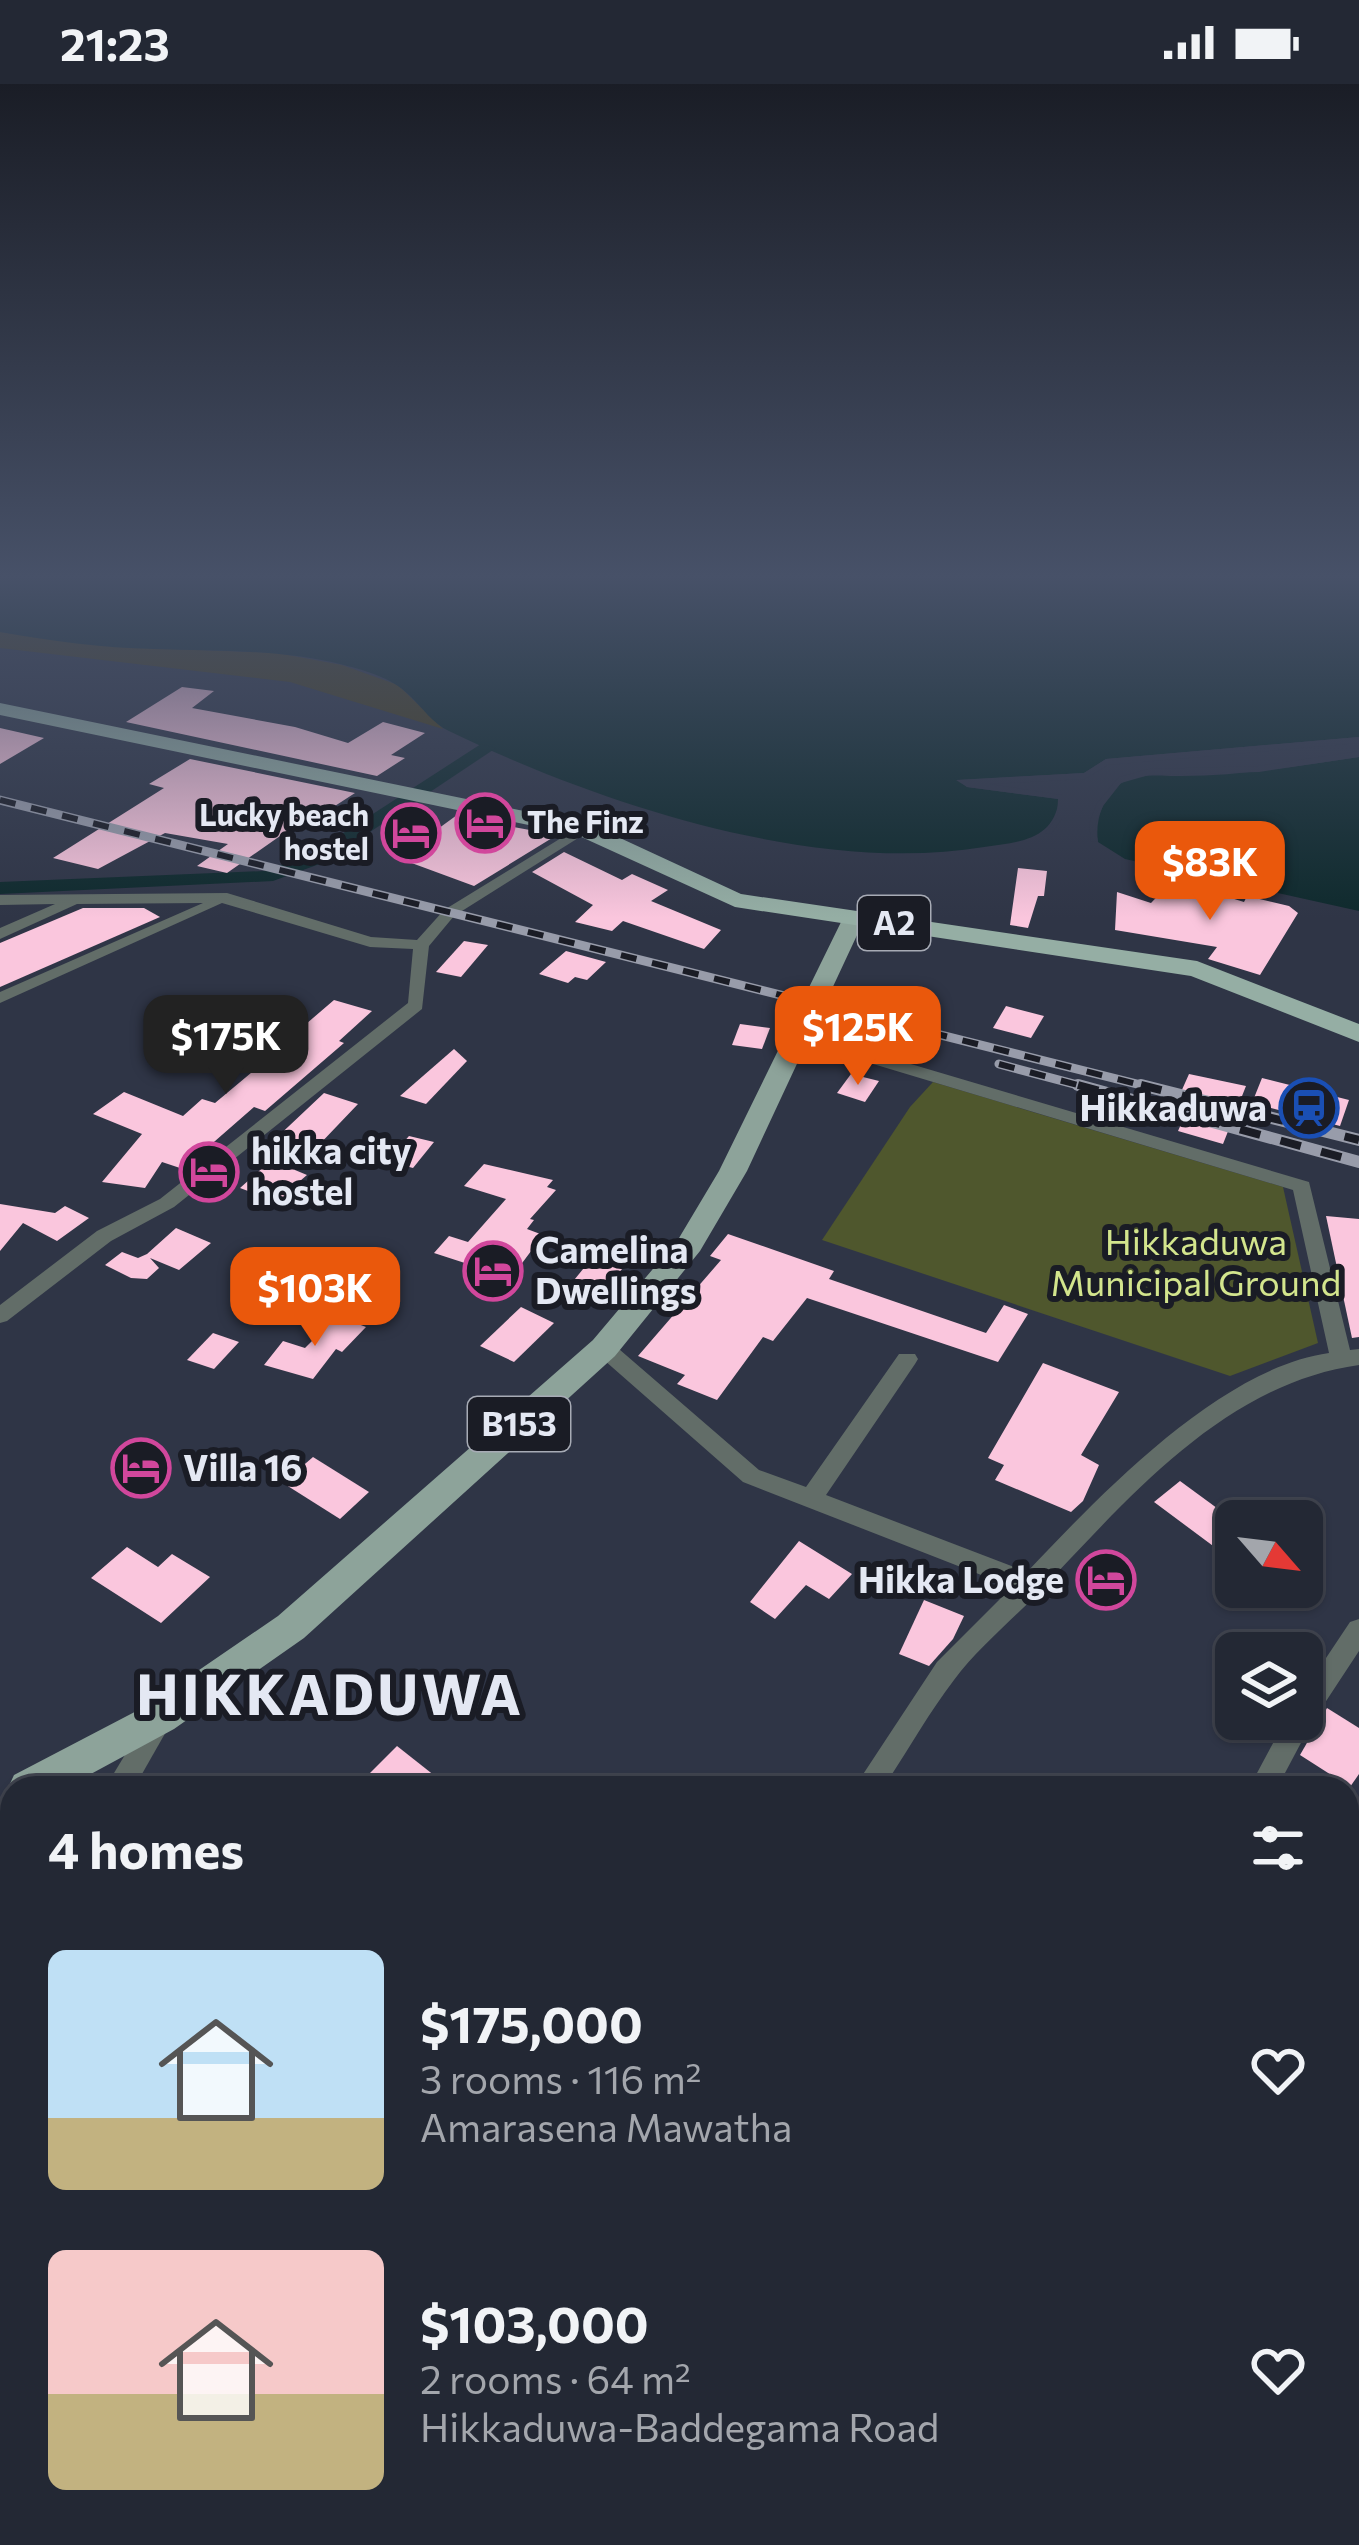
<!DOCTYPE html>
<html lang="en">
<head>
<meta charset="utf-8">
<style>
	:root { --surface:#232834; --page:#2f3440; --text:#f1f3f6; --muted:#a3a6ac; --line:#40444f; --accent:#ea580c }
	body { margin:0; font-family:Commissioner,sans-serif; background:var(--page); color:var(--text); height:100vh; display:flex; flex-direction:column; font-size:45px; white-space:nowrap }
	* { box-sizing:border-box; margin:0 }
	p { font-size:39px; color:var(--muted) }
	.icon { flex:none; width:66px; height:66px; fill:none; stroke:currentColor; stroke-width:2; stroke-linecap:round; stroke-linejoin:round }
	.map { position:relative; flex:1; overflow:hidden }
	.panel { position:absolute; left:0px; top:1692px; width:1359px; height:771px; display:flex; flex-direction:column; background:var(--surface); border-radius:36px 36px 0 0; box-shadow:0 3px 9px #0004,0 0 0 3px var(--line) }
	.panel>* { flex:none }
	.needle { width:78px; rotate:118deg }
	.controls { position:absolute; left:1215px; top:1416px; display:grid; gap:24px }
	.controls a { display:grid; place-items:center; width:108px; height:108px; border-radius:18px; background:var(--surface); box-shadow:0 3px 9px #0004,0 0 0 3px var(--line); font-size:60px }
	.price { position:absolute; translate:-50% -102px; padding:0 27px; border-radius:24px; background:var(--accent); color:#fff; font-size:39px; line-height:78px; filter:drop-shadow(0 3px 6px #0008) }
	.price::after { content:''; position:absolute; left:50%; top:72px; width:36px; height:27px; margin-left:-18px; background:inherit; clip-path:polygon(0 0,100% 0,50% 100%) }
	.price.on { background:#222; color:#fff }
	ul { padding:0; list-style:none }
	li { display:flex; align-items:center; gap:36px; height:300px; padding:0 48px }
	li span { display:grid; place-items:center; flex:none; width:336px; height:240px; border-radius:18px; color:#555 }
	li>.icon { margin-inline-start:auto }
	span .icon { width:144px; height:144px; fill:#fffc; stroke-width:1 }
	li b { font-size:51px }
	h2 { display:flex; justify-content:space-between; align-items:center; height:144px; padding:0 48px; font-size:51px }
	.status { display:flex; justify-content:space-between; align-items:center; height:84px; padding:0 60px; background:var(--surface); direction:ltr }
	.status svg { height:33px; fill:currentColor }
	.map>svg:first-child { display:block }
	.green { fill:#4f572d }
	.sand { fill:#453d1c }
	.water { fill:#0f2a2d }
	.pier { fill:#2f3546 }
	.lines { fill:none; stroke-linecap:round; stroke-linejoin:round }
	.canal { fill:#0f2a2d; fill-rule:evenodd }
	.building { fill:#fac6dd }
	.minor { fill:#626d68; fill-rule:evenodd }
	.primary { fill:#8da39a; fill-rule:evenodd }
	.trunk { fill:#95aea4; fill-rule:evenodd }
	.rail-far1-casing { stroke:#989caa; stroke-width:9 }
	.rail-casing { stroke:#989caa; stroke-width:12 }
	.rail-far1 { stroke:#1a1c25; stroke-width:6; stroke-dasharray:16; stroke-linecap:butt }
	.rail { stroke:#1a1c25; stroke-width:8; stroke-dasharray:21; stroke-linecap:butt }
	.labels { text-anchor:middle; stroke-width:12; stroke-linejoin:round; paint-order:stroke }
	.far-poi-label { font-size:30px; font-weight:bold; fill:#e4e8f3; stroke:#1a1c25; text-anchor:end }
	.shield { fill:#1a1c25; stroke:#a7abb5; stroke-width:3 }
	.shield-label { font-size:33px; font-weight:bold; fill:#e4e8f3 }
	.poi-label { font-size:36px; font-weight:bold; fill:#e4e8f3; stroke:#1a1c25; text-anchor:start }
	.park-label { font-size:36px; fill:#d3e58d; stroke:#1a1c25 }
	.near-district-label { font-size:57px; font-weight:bold; letter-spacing:3px; fill:#e4e8f3; stroke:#1a1c25 }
</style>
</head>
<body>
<div class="status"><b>21:23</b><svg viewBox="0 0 49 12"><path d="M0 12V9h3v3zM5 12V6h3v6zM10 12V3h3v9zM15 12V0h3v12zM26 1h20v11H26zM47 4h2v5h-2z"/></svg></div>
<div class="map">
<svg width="1359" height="2461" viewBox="0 0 1359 2461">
	<rect width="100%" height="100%" fill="#2f3546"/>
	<polygon class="green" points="933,998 1283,1103 1318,1259 1230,1292 822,1156 910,1023"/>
	<polygon class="sand" points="0,548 120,563 277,569 342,581 398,601 443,645 290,598 0,564"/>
	<g class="water">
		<path d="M0 490H1359V653L1106 675 1084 689 959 696 967 703 1059 715C1054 756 1020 758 984 763 815 791 602 721 449 647 433 640 422 623 409 611 392 594 367 587 344 581 281 565 218 567 154 565 102 564 51 557 0 548Z"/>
		<path d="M1359 673V827L1125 775 1098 758C1095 737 1102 714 1120 700 1134 690 1157 691 1174 692 1236 693 1297 682 1359 673Z"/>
	</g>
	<g class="pier">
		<polygon points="1359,653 1359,659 1108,681 1085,695 990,700 1062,711 1062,735 1051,750 1045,749 1057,733 1058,715 967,703 956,696 1084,689 1106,675"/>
		<polygon points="1359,667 1359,673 1259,688 1149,691 1121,699 1103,722 1095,741 1098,758 1091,757 1089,740 1097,719 1119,693 1148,685 1258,682"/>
	</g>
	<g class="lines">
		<polygon class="canal" points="481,660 496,664 325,778 273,797 0,810 0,798 264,787 311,770"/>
	</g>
	<g class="building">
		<polygon points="182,603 214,607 192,624 295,643 348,659 383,638 425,649 391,671 405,674 377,692 126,638"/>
		<polygon points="0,644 44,654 0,680"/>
		<polygon points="190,675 355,709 307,740 300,738 227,789 197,782 228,760 165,749 98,785 53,774 164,704 149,700"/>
		<polygon points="457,731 476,736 557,751 474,802 398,774"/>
		<polygon points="564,768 622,796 632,790 668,806 651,817 721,846 704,865 623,837 612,847 575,838 593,821 532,788"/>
		<polygon points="1018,784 1047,787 1044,812 1038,812 1028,844 1010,841"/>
		<polygon points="1173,796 1244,818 1247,812 1289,822 1298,829 1260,891 1208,875 1217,863 1115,846 1117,808 1151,819"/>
		<polygon points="83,824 144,824 160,833 0,903 0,859"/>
		<polygon points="464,857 488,861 461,893 436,888"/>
		<polygon points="566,867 606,878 587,896 575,893 568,899 539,890"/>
		<polygon points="334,916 372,927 339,957 344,959 265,1027 254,1023 183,1085 162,1078 145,1104 102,1098 142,1050 93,1030 124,1008 183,1032 202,1015 215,1019 281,964 250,950 274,935 299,946"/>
		<polygon points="1006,922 1044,932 1031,954 993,944"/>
		<polygon points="740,940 770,944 762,965 732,961"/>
		<polygon points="454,965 467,977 426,1020 400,1012"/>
		<polygon points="851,990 879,997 865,1018 837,1009"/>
		<polygon points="1189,990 1246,1002 1223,1060 1178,1047 1186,1029 1173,1026"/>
		<polygon points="1262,994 1349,1016 1340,1042 1252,1019"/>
		<polygon points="324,1009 358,1020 295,1086 307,1091 293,1103 308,1108 291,1123 240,1104 285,1064 271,1059"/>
		<polygon points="409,1052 434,1058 413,1084 387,1077"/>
		<polygon points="484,1080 553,1096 547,1103 556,1106 530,1135 534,1136 527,1145 543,1151 511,1194 434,1169 449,1152 468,1158 506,1115 464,1102"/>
		<polygon points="0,1120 55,1129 65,1122 89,1134 57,1157 23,1139 0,1167"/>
		<polygon points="1326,1132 1359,1135 1359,1253 1352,1254"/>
		<polygon points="176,1144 211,1159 179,1186 150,1174 159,1184 147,1195 131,1194 105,1181 122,1168 138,1174 147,1170"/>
		<polygon points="728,1150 834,1187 829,1195 986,1249 1004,1221 1028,1230 998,1278 807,1214 773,1257 763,1253 717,1316 677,1300 685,1291 638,1272 721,1176 710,1172"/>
		<polygon points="592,1174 622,1185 597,1217 566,1206"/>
		<polygon points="521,1223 554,1239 514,1278 480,1262"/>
		<polygon points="337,1232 366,1243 342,1268 336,1265 313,1295 264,1281 283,1257 305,1264"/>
		<polygon points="213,1249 239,1258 214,1285 187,1276"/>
		<polygon points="1043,1279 1119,1308 1081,1371 1099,1381 1083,1417 1071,1428 995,1396 1004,1381 988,1374"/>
		<polygon points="313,1373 369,1408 340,1435 283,1399"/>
		<polygon points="1180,1397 1236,1438 1236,1479 1154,1418"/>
		<polygon points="799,1457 852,1490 829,1515 806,1501 775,1535 750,1518"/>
		<polygon points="127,1463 158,1483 172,1470 210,1493 161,1539 91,1494"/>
		<polygon points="924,1516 964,1532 953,1555 929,1582 899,1570"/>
		<polygon points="1327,1624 1359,1644 1359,1690 1350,1703 1300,1671"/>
		<polygon points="397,1662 435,1692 423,1704 355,1704"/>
	</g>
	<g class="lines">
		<g class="minor">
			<polygon points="579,743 591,746 454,832 429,862 422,925 174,1123 111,1157 7,1237 0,1239 0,1221 97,1147 160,1115 408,919 413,865 370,863 222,819 0,919 0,908 203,819 77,820 0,855 0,844 55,820 0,821 0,811 227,809 371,853 417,856 444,826"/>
			<path d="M796 946 1309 1098 1350 1266 1359 1265V1281C1223 1300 1127 1416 1037 1510 1010 1538 977 1565 954 1596 928 1630 907 1668 883 1704H854L937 1578 1012 1503 743 1398 596 1269 593 1264 596 1259H612L759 1386 806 1403 899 1270H915L918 1275 915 1280 826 1411 1027 1488C1100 1411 1220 1284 1329 1269L1293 1106 790 955V947Z"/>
			<polygon points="1359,1535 1359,1567 1311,1640 1277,1704 1249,1704 1286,1635 1302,1635 1302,1610 1350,1538"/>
			<polygon points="158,1627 167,1631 171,1639 134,1704 105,1704 149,1631"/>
			<polygon points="12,1864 12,1906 0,1912 0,1871"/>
			<polygon points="1347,2095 1359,2101 1359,2141 1347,2136"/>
			<polygon points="390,2451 428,2451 429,2461 391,2461"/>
		</g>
		<polygon class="primary" points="854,827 865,834 747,1087 700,1167 615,1272 304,1554 174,1645 65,1704 12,1704 12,1712 8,1704 14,1691 148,1621 278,1532 593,1256 679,1154 719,1087 843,834"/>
		<polygon class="trunk" points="0,619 592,741 741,810 1197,877 1359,940 1359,958 1191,892 735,823 577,751 0,631"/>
		<g class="rail-far1-casing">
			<g id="rail-far1">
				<polyline points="0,716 1153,1004"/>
				<polyline points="999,980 1089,1004"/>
			</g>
		</g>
		<g class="rail-casing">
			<g id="rail">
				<polyline points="1078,1001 1359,1078"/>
				<polyline points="1141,1001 1359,1056"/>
			</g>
		</g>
		<use href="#rail-far1" class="rail-far1"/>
		<use href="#rail" class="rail"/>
	</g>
	<linearGradient id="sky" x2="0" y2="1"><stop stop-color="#1a1d26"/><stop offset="0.59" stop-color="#475168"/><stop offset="1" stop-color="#475168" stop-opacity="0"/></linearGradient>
	<rect width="1359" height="834" fill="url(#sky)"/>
	<defs>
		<g id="hotel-ring" transform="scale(3)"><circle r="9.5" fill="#1a1c25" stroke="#d1479c" stroke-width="1.5"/><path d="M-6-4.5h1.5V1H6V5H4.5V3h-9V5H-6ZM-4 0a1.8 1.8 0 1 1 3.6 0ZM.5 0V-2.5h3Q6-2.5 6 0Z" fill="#d1479c"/></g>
		<g id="station-ring" transform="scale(3)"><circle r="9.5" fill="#1a1c25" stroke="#1a4fb4" stroke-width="1.5"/><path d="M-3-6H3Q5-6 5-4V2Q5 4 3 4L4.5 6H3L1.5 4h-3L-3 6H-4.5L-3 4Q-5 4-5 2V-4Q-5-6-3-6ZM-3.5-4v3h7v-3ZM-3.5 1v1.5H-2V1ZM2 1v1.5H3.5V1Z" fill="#1a4fb4"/></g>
	</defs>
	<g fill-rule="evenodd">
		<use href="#hotel-ring" x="485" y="739"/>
		<use href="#hotel-ring" x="411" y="749"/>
		<use href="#station-ring" x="1309" y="1024"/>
		<use href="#hotel-ring" x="209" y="1088"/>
		<use href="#hotel-ring" x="493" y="1187"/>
		<use href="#hotel-ring" x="141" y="1384"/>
		<use href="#hotel-ring" x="1106" y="1496"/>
	</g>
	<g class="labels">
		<g class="far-poi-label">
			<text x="369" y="742">Lucky beach<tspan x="369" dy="34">hostel</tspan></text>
			<text x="527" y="749" text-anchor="start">The Finz</text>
		</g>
		<g class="shield">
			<rect x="858" y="812" width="72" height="54" rx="9"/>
			<rect x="468" y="1313" width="102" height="54" rx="9"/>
		</g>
		<g class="shield-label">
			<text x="894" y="851">A2</text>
			<text x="519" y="1352">B153</text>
		</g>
		<g class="poi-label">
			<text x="1267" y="1037" text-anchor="end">Hikkaduwa</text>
			<text x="251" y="1080">hikka city<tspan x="251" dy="41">hostel</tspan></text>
			<text x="535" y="1179">Camelina<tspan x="535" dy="41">Dwellings</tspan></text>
			<text x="183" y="1397">Villa 16</text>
			<text x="1064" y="1509" text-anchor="end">Hikka Lodge</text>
		</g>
		<g class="park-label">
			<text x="1196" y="1171">Hikkaduwa<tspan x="1196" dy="41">Municipal Ground</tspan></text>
		</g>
		<g class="near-district-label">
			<text x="330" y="1631">HIKKADUWA</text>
		</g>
	</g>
</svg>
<div class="controls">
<a><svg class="needle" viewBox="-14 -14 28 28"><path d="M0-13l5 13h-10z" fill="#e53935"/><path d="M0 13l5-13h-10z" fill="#a3a6ac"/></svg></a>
<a><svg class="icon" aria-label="layers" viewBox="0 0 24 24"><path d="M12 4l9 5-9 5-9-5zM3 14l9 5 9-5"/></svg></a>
</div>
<b class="price" style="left:1210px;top:839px">$83K</b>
<b class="price" style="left:858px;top:1004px">$125K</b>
<b class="price on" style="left:226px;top:1013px">$175K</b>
<b class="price" style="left:315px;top:1265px">$103K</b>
<section class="panel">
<h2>4 homes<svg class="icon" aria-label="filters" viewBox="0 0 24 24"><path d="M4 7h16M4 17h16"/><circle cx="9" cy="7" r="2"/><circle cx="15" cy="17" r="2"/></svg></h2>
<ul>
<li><span style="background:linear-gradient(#bfe0f5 70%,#c2b280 0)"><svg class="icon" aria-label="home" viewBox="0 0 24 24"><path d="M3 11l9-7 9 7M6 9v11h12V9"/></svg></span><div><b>$175,000</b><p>3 rooms · 116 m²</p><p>Amarasena Mawatha</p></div><svg class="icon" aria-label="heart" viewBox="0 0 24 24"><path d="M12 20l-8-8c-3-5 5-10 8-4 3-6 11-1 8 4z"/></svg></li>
<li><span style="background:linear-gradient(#f6c9c9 60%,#c2b280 0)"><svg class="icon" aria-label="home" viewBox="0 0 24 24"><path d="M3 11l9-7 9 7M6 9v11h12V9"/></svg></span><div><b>$103,000</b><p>2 rooms · 64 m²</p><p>Hikkaduwa-Baddegama Road</p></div><svg class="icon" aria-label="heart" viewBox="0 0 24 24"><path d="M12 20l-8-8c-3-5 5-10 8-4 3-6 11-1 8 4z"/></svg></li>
</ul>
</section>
</div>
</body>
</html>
